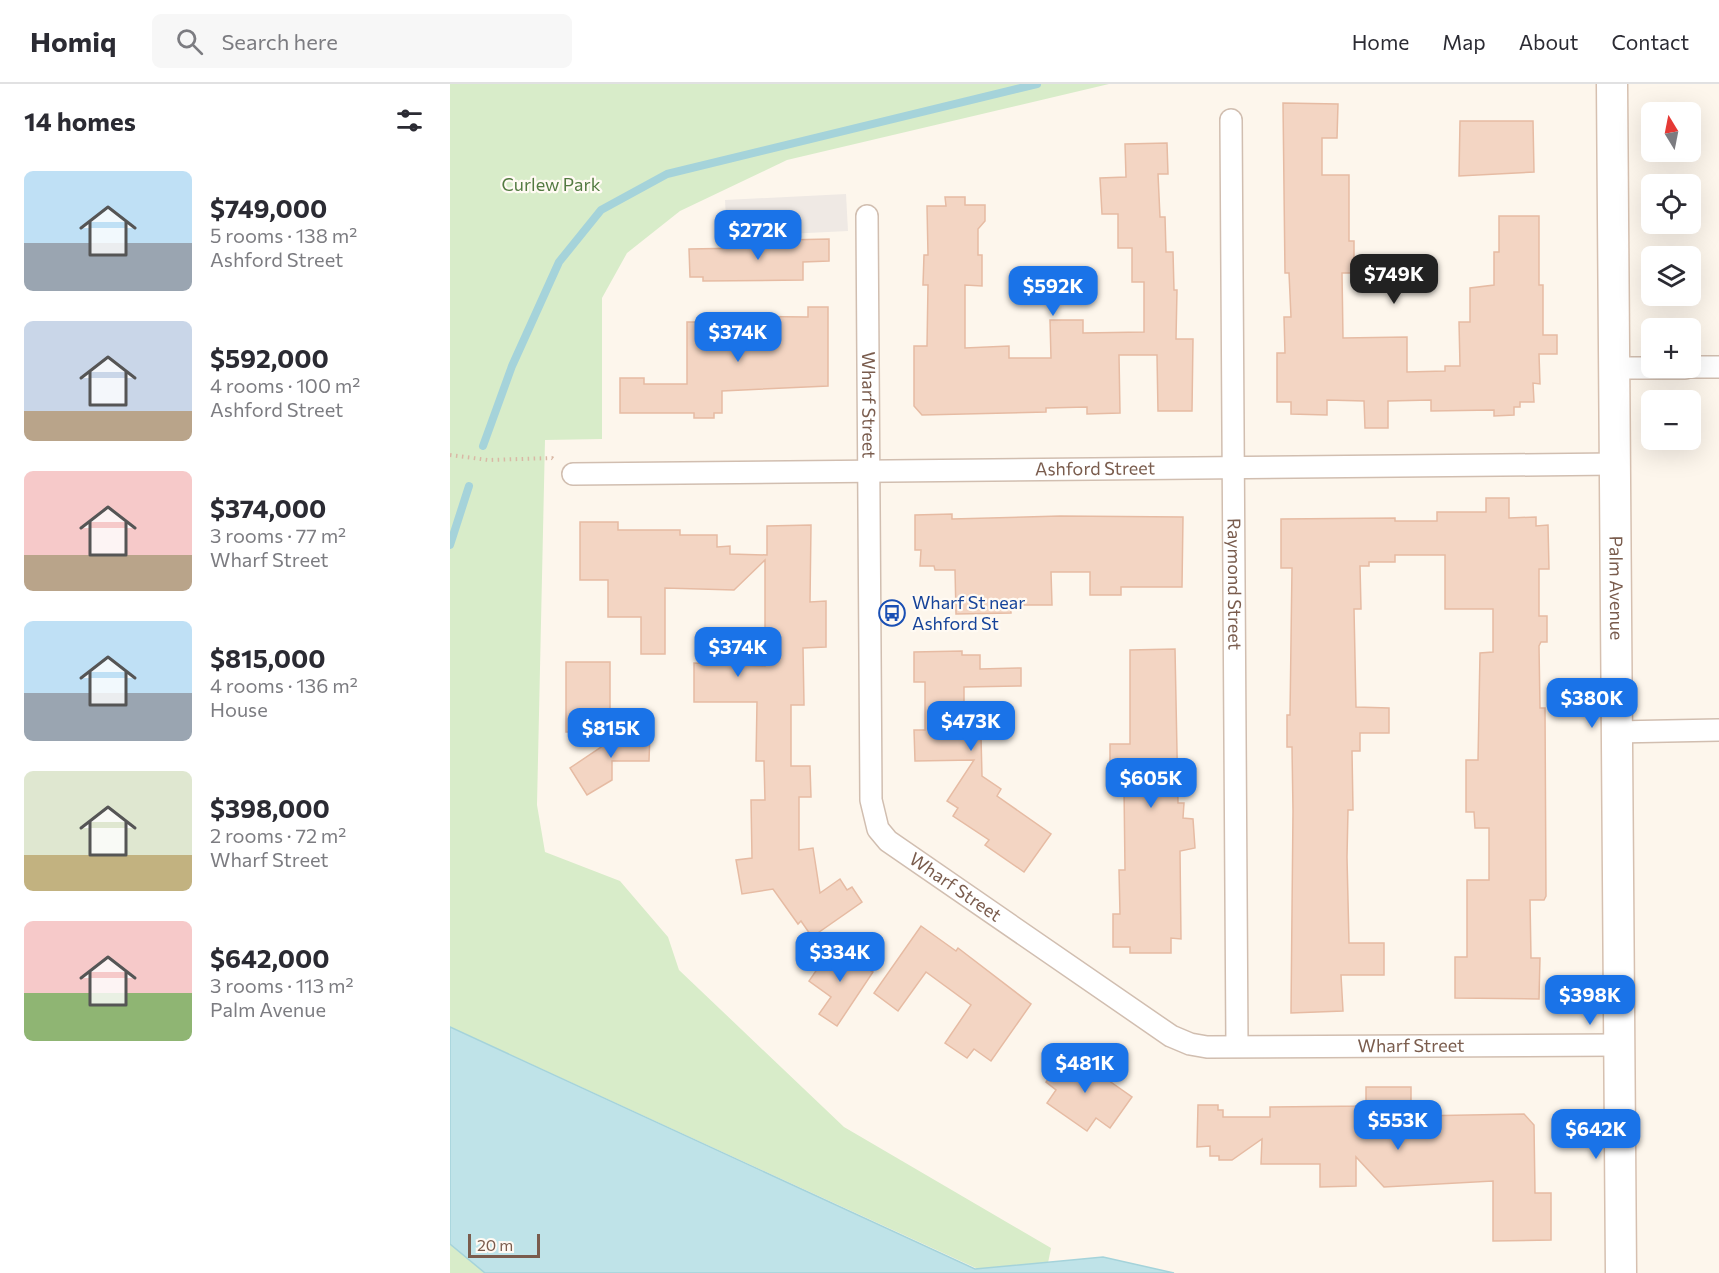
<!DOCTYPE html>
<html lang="en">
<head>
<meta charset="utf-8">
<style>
	:root { --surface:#fff; --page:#f7f7f7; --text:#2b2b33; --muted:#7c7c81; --line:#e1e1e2; --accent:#1a73e8 }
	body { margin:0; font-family:Commissioner,sans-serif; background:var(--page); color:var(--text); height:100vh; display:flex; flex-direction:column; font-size:22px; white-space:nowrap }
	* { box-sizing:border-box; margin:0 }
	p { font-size:20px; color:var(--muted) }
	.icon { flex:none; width:33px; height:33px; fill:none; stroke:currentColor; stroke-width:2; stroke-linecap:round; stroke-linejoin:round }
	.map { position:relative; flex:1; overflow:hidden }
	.drawer { display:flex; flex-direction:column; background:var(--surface); width:450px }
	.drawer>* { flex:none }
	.needle { width:39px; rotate:350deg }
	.buttons { position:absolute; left:1191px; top:18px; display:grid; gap:12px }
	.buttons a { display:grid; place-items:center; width:60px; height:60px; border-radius:9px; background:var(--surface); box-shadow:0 6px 24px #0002; font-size:30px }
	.scale { position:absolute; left:18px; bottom:15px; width:72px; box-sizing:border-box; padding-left:6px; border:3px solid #7a5c4d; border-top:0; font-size:16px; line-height:21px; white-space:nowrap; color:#7a5c4d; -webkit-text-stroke:4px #fffaf3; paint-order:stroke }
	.price { position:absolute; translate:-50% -51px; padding:0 14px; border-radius:12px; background:var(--accent); color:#fff; font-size:20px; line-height:39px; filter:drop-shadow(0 2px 3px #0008) }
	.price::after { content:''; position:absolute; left:50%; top:36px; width:18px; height:14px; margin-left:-9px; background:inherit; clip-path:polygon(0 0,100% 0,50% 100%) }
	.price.active { background:#222; color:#fff }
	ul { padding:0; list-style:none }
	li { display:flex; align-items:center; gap:18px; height:150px; padding:0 24px }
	li span { display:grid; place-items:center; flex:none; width:168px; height:120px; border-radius:9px; color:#555 }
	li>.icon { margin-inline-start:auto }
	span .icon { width:72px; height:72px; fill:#fffc; stroke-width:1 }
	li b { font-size:26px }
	h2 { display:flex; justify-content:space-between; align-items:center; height:72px; padding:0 24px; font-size:26px }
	header { display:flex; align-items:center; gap:36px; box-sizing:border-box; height:84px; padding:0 30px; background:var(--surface); border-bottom:2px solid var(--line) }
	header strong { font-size:28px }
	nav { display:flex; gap:33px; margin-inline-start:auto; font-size:21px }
	.search { width:420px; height:54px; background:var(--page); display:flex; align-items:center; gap:15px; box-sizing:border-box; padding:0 21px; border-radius:9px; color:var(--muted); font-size:22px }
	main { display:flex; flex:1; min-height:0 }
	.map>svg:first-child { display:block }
	.industrial { fill:#efe9e4 }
	.green { fill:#d8ecc9 }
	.water { fill:#bfe3e8; stroke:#a5d3da; stroke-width:1.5 }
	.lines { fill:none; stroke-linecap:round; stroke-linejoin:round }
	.stream { stroke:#a5d3da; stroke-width:8 }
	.building { fill:#f3d5c3; stroke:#e6bba3; stroke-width:1.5 }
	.street-casing { stroke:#d1beb0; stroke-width:24 }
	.secondary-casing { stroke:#d6c0b0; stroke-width:33 }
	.path { stroke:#d9b8a5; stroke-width:4; stroke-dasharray:1.5 4.5; stroke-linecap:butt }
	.street { stroke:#fff; stroke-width:21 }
	.secondary { stroke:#fff; stroke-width:30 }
	.labels { text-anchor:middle; stroke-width:4.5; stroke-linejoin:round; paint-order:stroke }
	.park-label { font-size:18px; fill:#537a41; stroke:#fffaf3 }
	.street-label { font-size:18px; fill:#7a5c4d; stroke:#fffaf3 }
	.transit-label { font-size:18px; fill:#164399; stroke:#fffaf3; text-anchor:start }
</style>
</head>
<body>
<header>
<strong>Homiq</strong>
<div class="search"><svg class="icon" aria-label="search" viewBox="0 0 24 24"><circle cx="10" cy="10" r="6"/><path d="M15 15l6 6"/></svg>Search here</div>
<nav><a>Home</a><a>Map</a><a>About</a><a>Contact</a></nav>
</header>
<main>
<section class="drawer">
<h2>14 homes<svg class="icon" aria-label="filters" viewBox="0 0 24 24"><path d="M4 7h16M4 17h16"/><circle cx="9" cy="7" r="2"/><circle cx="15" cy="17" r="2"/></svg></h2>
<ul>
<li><span style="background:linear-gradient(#bfe0f5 60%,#9aa5b1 0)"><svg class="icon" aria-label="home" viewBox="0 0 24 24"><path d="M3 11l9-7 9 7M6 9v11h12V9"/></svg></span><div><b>$749,000</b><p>5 rooms · 138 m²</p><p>Ashford Street</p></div></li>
<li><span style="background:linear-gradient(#c9d6e8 75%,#b9a48a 0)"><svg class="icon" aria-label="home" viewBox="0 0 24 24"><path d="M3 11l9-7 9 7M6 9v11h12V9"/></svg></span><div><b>$592,000</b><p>4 rooms · 100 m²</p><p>Ashford Street</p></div></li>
<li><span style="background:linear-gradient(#f6c9c9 70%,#b9a48a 0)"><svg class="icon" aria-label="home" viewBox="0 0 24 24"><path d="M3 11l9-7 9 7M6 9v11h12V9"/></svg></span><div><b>$374,000</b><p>3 rooms · 77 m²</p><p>Wharf Street</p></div></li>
<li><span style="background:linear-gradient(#bfe0f5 60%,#9aa5b1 0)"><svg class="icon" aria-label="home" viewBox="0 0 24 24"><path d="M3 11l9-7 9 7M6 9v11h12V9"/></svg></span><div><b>$815,000</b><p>4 rooms · 136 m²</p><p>House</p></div></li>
<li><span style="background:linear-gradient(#dfe7d0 70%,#c2b280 0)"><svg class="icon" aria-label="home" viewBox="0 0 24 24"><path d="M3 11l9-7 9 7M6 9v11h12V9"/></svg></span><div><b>$398,000</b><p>2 rooms · 72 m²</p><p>Wharf Street</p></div></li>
<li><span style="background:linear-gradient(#f6c9c9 60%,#8fb573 0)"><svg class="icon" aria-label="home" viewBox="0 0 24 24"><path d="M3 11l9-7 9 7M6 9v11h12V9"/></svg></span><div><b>$642,000</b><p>3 rooms · 113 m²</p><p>Palm Avenue</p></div></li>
</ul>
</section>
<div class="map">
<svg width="1269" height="1189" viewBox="0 0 1269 1189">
	<rect width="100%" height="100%" fill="#fdf6ec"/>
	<polygon class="industrial" points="396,110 398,147 277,153 275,116"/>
	<g class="green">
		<polygon points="0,0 659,0 337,76 230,127 177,169 152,214 152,355 95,356 87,721 95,768 170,797 218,853 229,886 394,1043 601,1164 598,1179 528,1185 0,943"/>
		<polygon points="0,1160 35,1189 0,1189"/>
	</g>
	<polygon class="water" points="0,943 525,1185 653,1173 724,1189 35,1189 0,1160"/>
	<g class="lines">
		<g class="stream">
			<polyline points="33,362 62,282 109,178 151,126 217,90 587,0"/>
			<polyline points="0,461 19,402"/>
		</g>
	</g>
	<g class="building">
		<polygon points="833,19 888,20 887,54 872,54 872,91 899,91 899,157 904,157 904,189 892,189 893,254 957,253 957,288 995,287 995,282 1010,282 1009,238 1020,238 1020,204 1044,201 1044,168 1049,168 1049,132 1089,132 1089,201 1093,201 1093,251 1107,251 1107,270 1089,270 1090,300 1083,299 1084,318 1070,318 1070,323 1064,323 1064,331 1044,332 1044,326 981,327 981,316 938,317 938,344 915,344 914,317 877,316 877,331 841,330 841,318 827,318 827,269 835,269 834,233 841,233 839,189 835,189"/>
		<polygon points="1010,37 1083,37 1084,88 1009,92"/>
		<polygon points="717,59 718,90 708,90 710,133 715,133 716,168 723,168 724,206 727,206 726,255 743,255 742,327 708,327 707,271 669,271 670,329 637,330 637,323 596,324 596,328 472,331 464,322 464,262 477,262 478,201 473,201 474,171 478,171 477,122 496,122 495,113 515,113 515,121 535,121 535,137 528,145 528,171 532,171 532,202 515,201 515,264 559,262 559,274 601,274 600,236 633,236 633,249 694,248 694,198 682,198 682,164 668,164 668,130 652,130 650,94 676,93 675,60"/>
		<polygon points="379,155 379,177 353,178 353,196 253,197 253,193 240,193 239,165 296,164 296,157"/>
		<polygon points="358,223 378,223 378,302 272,307 272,329 264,329 264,334 244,334 244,329 170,329 170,294 194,294 194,300 237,300 237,238 253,238 253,232 358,233"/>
		<polygon points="1036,414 1059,414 1059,434 1086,433 1086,442 1098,441 1099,485 1089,485 1089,532 1097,532 1097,558 1091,558 1089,562 1090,624 1095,624 1096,812 1094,816 1080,816 1081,874 1090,874 1089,915 1005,914 1005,873 1017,873 1017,796 1039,796 1039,744 1025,744 1024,728 1016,728 1016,676 1028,676 1030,569 1043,568 1043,525 995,525 995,471 945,471 945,478 919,478 919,482 910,482 911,525 904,525 906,623 939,624 939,649 910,649 910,667 902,667 903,726 898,726 897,773 899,859 934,859 934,891 891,891 893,927 841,929 843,727 842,663 837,663 837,631 840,631 842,484 831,484 831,435 945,434 945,437 987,437 987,428 1036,428"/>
		<polygon points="502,430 502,435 610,432 733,433 732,503 671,503 671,511 640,511 640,488 601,488 602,521 561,521 561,529 506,530 505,486 485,486 484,482 470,482 471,466 465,466 465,431"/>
		<polygon points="130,438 168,438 168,446 230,446 230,451 267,451 267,463 280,462 280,470 317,471 317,442 361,441 360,518 376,517 376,563 353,564 354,621 341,621 341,682 360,682 361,713 349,713 349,766 363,764 370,809 390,795 397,806 402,803 412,818 362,853 351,837 348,840 323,805 292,810 286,776 302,774 301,716 315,716 314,677 306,677 307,618 244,618 244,579 315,582 315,476 284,506 215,504 215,570 191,570 191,533 158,533 158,496 130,496"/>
		<polygon points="725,565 728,719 734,719 733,734 743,735 745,764 730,767 731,855 721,854 721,869 680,869 680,863 663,863 663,830 670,830 669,786 675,786 674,704 660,704 660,660 680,660 680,566"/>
		<polygon points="512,567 512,571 530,571 530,585 571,584 571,602 514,603 514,645 522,645 522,653 531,653 532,692 551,705 547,712 601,750 574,788 535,761 539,756 503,732 508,724 497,717 524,676 465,677 464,646 475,646 475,598 464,598 464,568"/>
		<rect x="116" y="578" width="44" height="70"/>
		<polygon points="175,647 200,647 199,677 162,677 162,696 137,711 120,684"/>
		<polygon points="471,842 506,867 508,864 581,920 541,977 524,965 517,974 495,959 521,921 476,888 448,927 424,909"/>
		<polygon points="383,862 423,888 387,942 369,930 381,913 359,897"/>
		<polygon points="618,968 682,1013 660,1044 646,1034 637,1047 597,1019 606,1006 596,998"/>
		<polygon points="916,1003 961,1003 961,1025 965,1025 965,1032 1074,1030 1084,1041 1085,1109 1101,1109 1101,1156 1043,1157 1043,1097 934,1103 906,1073 906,1102 870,1103 870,1080 811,1080 812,1055 782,1076 769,1076 769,1072 760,1072 760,1062 747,1063 748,1021 768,1021 768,1026 773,1026 773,1033 820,1033 820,1023 916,1022"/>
	</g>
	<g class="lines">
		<g class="street-casing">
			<g id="street">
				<path id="s1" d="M781 36 787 962"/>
				<path id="s2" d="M417 132 421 716 428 745 438 757 721 952 740 960 757 963 1168 961"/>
				<polyline points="1240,283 1269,283"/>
				<polyline points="1166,284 1235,284"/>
				<path id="s3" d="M123 390 1166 380"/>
				<polyline points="1166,648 1269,646"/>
			</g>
		</g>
		<g class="secondary-casing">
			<g id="secondary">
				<path id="s4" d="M1162 0 1171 1189"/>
			</g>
		</g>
		<polyline class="path" points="0,371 38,376 102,374 106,377"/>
		<use href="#street" class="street"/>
		<use href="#secondary" class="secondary"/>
	</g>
	<defs>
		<g id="bus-ring" transform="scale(1.35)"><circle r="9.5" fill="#fffaf3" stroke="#1a4fb4" stroke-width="1.5"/><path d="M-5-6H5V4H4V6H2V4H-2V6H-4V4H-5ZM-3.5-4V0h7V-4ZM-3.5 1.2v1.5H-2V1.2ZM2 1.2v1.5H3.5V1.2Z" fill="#1a4fb4"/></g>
	</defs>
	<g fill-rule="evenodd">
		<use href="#bus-ring" x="442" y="529"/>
	</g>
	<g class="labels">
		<g class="park-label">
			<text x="101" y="107">Curlew Park</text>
		</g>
		<g class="street-label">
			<text dy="6" stroke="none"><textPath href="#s2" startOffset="189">Wharf Street</textPath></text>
			<text dy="6" stroke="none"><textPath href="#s3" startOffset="522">Ashford Street</textPath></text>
			<text dy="6" stroke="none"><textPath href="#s1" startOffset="464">Raymond Street</textPath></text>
			<text dy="6" stroke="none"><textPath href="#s4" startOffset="504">Palm Avenue</textPath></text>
			<text dy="6" stroke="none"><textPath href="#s2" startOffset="711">Wharf Street</textPath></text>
			<text dy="6" stroke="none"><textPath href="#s2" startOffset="1215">Wharf Street</textPath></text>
		</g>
		<g class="transit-label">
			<text x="462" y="525">Wharf St near<tspan x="462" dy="21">Ashford St</tspan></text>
		</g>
	</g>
</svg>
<div class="buttons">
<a><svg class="needle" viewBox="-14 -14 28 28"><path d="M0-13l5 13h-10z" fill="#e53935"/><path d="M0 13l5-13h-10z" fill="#7c7c81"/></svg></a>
<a><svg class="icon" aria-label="locate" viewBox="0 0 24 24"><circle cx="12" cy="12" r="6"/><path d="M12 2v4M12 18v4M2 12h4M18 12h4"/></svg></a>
<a><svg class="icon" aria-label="layers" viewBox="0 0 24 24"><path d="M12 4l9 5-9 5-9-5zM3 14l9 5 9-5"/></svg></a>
<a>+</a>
<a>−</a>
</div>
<div class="scale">20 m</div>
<b class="price" style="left:308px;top:177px">$272K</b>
<b class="price active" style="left:944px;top:221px">$749K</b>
<b class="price" style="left:603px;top:233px">$592K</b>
<b class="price" style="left:288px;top:279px">$374K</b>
<b class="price" style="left:288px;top:594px">$374K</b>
<b class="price" style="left:1142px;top:645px">$380K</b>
<b class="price" style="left:521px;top:668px">$473K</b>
<b class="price" style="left:161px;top:675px">$815K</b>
<b class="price" style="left:701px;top:725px">$605K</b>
<b class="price" style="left:390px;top:899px">$334K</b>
<b class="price" style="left:1140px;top:942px">$398K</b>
<b class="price" style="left:635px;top:1010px">$481K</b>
<b class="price" style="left:948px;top:1067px">$553K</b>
<b class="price" style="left:1146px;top:1076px">$642K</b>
</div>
</main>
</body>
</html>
